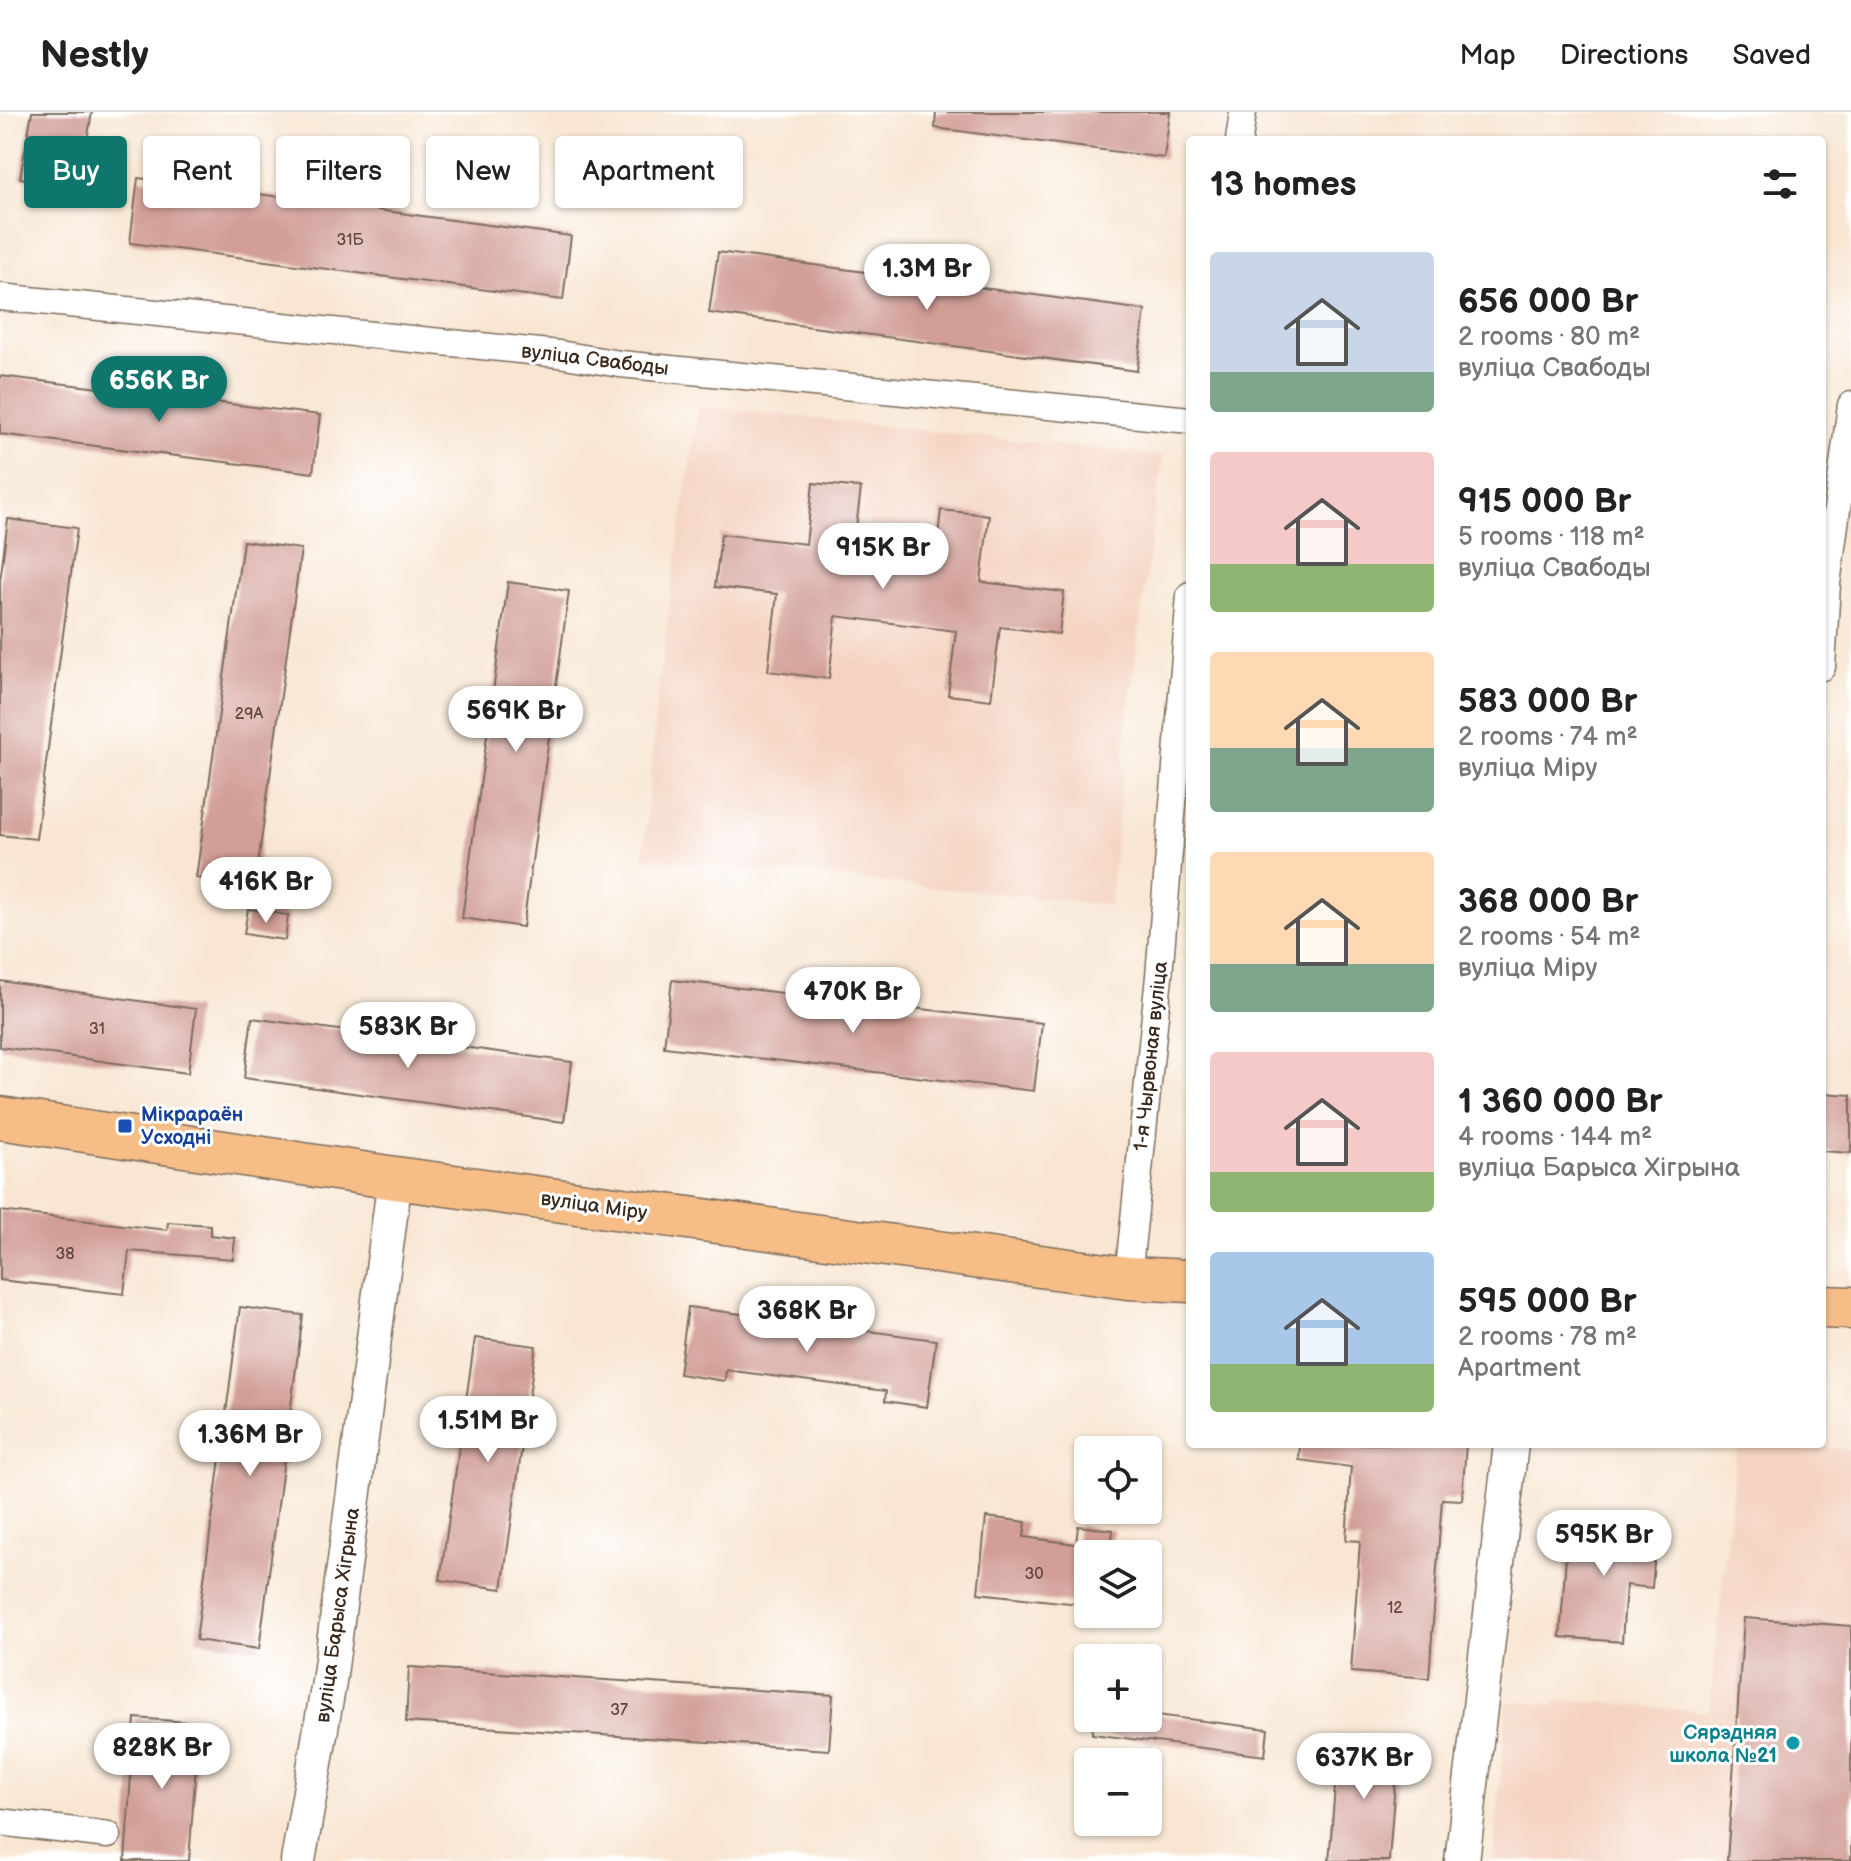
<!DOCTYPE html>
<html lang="en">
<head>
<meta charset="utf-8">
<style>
	:root { --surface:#fff; --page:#f6f6f6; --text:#222; --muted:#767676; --line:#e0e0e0; --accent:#0f766e }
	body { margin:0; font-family:"Balsamiq Sans",sans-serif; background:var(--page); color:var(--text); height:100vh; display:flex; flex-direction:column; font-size:30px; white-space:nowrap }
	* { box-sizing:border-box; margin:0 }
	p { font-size:26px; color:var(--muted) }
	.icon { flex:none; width:44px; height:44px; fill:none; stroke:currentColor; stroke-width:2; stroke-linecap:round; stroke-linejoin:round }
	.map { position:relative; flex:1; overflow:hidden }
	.sheet { position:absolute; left:1186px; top:24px; width:640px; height:1312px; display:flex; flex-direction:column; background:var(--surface); border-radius:8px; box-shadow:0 2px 6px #0004 }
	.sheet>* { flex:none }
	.banner { position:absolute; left:24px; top:24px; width:760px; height:72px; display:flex; gap:16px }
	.fabs { position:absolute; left:1074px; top:1324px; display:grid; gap:16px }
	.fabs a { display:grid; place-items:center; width:88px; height:88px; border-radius:8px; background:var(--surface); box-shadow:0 2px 6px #0004; font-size:40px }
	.price { position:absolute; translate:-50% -68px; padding:0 18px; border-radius:28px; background:#fff; color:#222; font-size:26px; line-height:52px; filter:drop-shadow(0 2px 4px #0008) }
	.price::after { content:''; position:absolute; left:50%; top:48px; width:24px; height:18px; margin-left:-12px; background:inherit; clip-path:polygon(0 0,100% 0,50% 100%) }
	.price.active { background:var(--accent); color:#fff }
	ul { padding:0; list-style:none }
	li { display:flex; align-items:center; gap:24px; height:200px; padding:0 24px }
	li span { display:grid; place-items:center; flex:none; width:224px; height:160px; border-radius:8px; color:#555 }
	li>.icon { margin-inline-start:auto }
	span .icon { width:96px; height:96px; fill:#fffc; stroke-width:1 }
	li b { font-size:34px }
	h2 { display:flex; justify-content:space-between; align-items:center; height:96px; padding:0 24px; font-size:34px }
	.tag { padding:0 28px; border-radius:8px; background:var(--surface); box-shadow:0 2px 6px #0004; font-size:28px; line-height:72px }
	.tag.active { background:var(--accent); color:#fff }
	header { display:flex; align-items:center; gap:48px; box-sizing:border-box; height:112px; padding:0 40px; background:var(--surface); border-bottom:2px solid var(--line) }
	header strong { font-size:38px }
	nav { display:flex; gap:44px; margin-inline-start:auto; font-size:28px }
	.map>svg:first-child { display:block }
	.built { fill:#f4d3c0 }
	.building { fill:#d29e96 }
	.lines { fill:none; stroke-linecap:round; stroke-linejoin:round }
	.minor-casing { stroke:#7d6c5d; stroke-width:29 }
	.tertiary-casing { stroke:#7d6c5d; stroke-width:37 }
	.primary-casing { stroke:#7d6c5d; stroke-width:45 }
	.minor { stroke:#fff; stroke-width:26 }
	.tertiary { stroke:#fff; stroke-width:34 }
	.primary { stroke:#f6be86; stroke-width:42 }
	.transit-dot { fill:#1a4fb4; stroke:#fff; stroke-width:3 }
	.culture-dot { fill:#0f9aa8; stroke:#fff; stroke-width:3 }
	.labels { text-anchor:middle; stroke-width:6; stroke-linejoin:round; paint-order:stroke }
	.number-label { font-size:16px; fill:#61473c }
	.street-label { font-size:20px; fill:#3b2a1e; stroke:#fff }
	.transit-label { font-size:20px; font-weight:bold; fill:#164399; stroke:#fff; text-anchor:start }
	.culture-label { font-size:20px; font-weight:bold; fill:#0d838f; stroke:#fff; text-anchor:end }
</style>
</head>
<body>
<header>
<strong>Nestly</strong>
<nav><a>Map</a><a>Directions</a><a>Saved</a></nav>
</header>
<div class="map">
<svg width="1851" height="1749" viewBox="0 0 1851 1749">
	<rect width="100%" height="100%" fill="#fff"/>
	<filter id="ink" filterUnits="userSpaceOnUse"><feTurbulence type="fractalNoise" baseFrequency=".0125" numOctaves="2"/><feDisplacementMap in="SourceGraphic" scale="16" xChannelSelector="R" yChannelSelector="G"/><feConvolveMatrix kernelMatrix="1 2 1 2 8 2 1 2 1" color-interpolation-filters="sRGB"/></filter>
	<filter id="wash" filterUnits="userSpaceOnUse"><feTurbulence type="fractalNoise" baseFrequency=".006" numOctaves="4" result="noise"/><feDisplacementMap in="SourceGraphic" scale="32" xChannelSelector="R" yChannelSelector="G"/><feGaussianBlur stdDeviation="1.8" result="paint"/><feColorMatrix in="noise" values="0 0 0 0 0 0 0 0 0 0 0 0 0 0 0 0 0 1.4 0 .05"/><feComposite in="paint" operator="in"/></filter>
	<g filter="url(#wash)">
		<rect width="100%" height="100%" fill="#f8e6d2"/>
		<g class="built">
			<polygon points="698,294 1163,344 1128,601 1110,793 643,746 659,568"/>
			<polygon points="1737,1332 1799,1332 1851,1338 1851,1749 1493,1749 1507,1590 1554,1592 1560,1587 1709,1600"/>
		</g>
		<g id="blocks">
			<g class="building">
				<polygon points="32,0 92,0 84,46 60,42 55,72 20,66"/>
				<polygon points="936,0 1170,0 1164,46 935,16"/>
				<polygon points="138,66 571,124 563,188 130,131"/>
				<polygon points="718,140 1145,198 1137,259 709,201"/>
				<polygon points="0,264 320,303 313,361 0,322"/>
				<polygon points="813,371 861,376 852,448 934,458 941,398 989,403 981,470 1064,480 1059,522 1000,515 991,588 948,583 956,519 836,504 829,567 768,559 777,482 715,475 721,422 806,432"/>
				<polygon points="8,407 77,416 36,727 0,723 0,469"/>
				<polygon points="243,429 301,437 255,774 196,766"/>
				<polygon points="508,470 569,479 523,815 462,806"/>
				<polygon points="248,797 288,803 285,828 244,822"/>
				<polygon points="672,868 1042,911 1034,979 664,935"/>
				<polygon points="0,869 196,897 188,961 0,935"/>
				<polygon points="252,906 572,950 564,1010 244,966"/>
				<polygon points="1822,981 1851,983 1851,1041 1822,1039"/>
				<polygon points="0,1099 167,1118 168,1110 210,1113 210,1123 235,1126 233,1147 129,1139 124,1182 0,1168"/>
				<polygon points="240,1195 303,1203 259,1537 196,1528"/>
				<polygon points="688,1195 936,1228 927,1295 885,1289 886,1279 726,1258 725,1269 679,1262"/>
				<polygon points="475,1226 536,1234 502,1477 440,1468"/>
				<polygon points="1300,1332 1466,1332 1462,1388 1442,1387 1429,1566 1351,1560 1360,1429 1346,1428 1351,1355 1299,1348"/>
				<polygon points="986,1405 1026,1410 1024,1425 1076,1432 1078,1414 1113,1418 1110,1442 1088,1442 1088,1493 978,1481"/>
				<polygon points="1601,1410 1657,1414 1652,1476 1626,1473 1622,1530 1560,1525 1568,1418 1600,1421"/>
				<polygon points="1744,1506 1851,1514 1851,1749 1727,1749"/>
				<polygon points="409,1555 833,1583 829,1638 406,1610"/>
				<polygon points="1148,1602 1268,1617 1265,1644 1092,1622 1093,1606 1148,1606"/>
				<polygon points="135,1606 199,1611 189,1749 125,1749"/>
				<polygon points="1339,1626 1398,1630 1389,1749 1329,1749"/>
			</g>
		</g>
	</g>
	<g filter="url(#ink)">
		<use href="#blocks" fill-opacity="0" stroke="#7d6c5d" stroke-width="2"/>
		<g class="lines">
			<g class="minor-casing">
				<g id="minor">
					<polyline points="1239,28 1243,0"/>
					<polyline points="0,185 559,242 620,252 1190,308"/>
					<polyline points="1822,555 1827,472 1851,293"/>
					<polyline points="1128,1166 1159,864 1190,483"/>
					<polyline points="0,1710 108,1723"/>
				</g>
			</g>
			<g class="tertiary-casing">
				<g id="tertiary">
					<polyline points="298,1749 329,1570 395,1066"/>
					<polyline points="1462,1749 1511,1332"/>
				</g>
			</g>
			<g class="primary-casing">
				<g id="primary">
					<polyline points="0,1006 395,1066 1128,1166 1190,1169"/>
					<polyline points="1822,1195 1851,1196"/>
				</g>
			</g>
			<use href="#minor" class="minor"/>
			<use href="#tertiary" class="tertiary"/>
			<use href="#primary" class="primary"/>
		</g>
	</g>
	<rect class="transit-dot" x="117" y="1006" width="16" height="16" rx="4"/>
	<circle class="culture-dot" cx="1793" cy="1631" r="8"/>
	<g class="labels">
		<g class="number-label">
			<text x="350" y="133">31Б</text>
			<text x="249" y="607">29А</text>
			<text x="97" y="922">31</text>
			<text x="65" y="1147">38</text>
			<text x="1034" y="1467">30</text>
			<text x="1395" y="1501">12</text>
			<text x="619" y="1603">37</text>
		</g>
		<g class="street-label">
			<text transform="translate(595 247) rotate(7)" y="7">вуліца Свабоды</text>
			<text transform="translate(1150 944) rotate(-84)" y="7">1-я Чырвоная вуліца</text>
			<text transform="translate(594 1093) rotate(8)" y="7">вуліца Міру</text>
			<text transform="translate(337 1503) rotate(-82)" y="7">вуліца Барыса Хігрына</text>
		</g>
		<g class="transit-label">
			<text x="141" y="1009">Мікрараён<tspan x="141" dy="23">Усходні</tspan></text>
		</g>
		<g class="culture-label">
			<text x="1777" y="1627">Сярэдняя<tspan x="1777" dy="23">школа №21</tspan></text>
		</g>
	</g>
</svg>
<div class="fabs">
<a><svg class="icon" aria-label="locate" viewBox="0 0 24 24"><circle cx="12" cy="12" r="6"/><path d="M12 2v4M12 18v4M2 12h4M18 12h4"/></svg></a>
<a><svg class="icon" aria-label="layers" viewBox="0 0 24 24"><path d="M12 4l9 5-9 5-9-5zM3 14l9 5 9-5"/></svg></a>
<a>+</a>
<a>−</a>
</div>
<b class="price" style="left:927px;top:200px">1.3M Br</b>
<b class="price active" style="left:159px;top:312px">656K Br</b>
<b class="price" style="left:883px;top:479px">915K Br</b>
<b class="price" style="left:516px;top:642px">569K Br</b>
<b class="price" style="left:266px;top:813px">416K Br</b>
<b class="price" style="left:853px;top:923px">470K Br</b>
<b class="price" style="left:408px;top:958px">583K Br</b>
<b class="price" style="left:807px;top:1242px">368K Br</b>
<b class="price" style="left:488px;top:1352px">1.51M Br</b>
<b class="price" style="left:250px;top:1366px">1.36M Br</b>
<b class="price" style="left:1604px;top:1466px">595K Br</b>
<b class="price" style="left:162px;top:1679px">828K Br</b>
<b class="price" style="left:1364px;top:1689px">637K Br</b>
<div class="banner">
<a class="tag active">Buy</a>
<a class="tag">Rent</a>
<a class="tag">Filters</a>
<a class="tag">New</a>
<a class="tag">Apartment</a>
</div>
<section class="sheet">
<h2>13 homes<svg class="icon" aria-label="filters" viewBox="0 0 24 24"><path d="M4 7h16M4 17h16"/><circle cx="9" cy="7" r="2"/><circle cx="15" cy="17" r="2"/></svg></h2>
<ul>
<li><span style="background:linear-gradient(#c9d6e8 75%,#7fa58c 0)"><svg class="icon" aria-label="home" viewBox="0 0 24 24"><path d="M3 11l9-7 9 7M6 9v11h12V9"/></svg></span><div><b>656 000 Br</b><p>2 rooms · 80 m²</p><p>вуліца Свабоды</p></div></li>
<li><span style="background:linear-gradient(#f6c9c9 70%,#8fb573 0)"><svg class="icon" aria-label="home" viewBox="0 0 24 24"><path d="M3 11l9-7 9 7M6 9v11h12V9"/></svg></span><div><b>915 000 Br</b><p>5 rooms · 118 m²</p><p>вуліца Свабоды</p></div></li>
<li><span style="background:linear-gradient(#ffd9b3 60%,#7fa58c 0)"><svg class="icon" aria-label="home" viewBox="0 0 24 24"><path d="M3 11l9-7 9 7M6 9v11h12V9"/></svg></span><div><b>583 000 Br</b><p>2 rooms · 74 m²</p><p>вуліца Міру</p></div></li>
<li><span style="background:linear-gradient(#ffd9b3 70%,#7fa58c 0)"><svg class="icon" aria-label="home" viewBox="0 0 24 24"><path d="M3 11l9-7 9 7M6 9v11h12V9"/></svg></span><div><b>368 000 Br</b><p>2 rooms · 54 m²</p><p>вуліца Міру</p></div></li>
<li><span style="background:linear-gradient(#f6c9c9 75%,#8fb573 0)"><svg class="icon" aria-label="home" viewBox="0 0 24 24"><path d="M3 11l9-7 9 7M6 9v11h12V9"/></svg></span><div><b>1 360 000 Br</b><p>4 rooms · 144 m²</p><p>вуліца Барыса Хігрына</p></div></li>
<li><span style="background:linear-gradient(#a9c7e8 70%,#8fb573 0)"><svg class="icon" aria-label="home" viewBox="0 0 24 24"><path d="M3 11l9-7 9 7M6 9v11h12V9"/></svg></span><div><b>595 000 Br</b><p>2 rooms · 78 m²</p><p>Apartment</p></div></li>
</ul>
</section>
</div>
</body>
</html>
